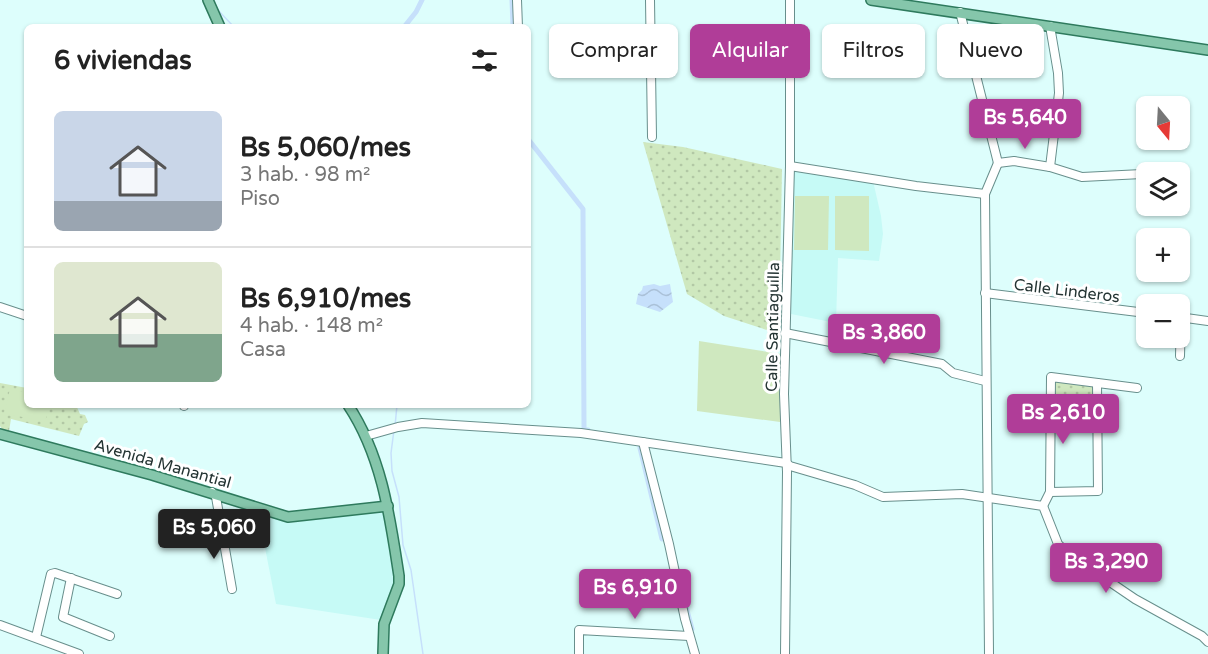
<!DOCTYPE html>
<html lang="es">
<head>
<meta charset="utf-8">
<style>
	:root { --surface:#fff; --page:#f6f6f6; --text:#222; --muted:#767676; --line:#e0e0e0; --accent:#b03d98 }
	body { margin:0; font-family:"Varela Round",sans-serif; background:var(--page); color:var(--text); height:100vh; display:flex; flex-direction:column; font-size:22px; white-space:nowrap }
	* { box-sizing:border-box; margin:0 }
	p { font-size:20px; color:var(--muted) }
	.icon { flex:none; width:33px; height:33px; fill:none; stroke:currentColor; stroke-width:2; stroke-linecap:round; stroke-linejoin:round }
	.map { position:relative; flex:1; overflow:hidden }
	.side { position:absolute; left:24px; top:24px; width:507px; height:384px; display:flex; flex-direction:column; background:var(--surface); border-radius:9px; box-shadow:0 2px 4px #0004 }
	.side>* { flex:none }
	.guide { position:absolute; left:549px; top:24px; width:568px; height:54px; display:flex; gap:12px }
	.needle { width:39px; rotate:162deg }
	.buttons { position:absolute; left:1136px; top:96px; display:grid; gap:12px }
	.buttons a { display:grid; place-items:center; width:54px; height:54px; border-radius:9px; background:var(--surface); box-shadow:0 2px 4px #0004; font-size:30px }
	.price { position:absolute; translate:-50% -51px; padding:0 14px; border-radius:6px; background:var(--accent); color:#fff; font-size:20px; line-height:39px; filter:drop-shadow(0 2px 3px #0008) }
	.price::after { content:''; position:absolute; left:50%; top:36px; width:18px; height:14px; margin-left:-9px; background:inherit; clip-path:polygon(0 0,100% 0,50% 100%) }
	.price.on { background:#222; color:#fff }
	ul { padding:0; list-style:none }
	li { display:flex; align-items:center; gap:18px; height:150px; padding:0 30px }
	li+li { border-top:2px solid var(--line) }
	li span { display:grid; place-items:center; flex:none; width:168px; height:120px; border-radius:9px; color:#555 }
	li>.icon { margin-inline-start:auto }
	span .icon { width:72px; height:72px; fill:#fffc; stroke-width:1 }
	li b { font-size:26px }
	h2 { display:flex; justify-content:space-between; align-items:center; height:72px; padding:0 30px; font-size:26px }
	.pill { padding:0 21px; border-radius:9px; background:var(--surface); box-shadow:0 2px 4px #0004; font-size:21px; line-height:54px }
	.pill.on { background:var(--accent); color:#fff }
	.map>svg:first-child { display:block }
	.built { fill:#c6faf6 }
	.grass { fill:url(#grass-dots) }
	.pitch { fill:#cfe8bf }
	.water { fill:url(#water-waves) }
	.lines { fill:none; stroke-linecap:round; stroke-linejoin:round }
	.stream { stroke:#c6e0fb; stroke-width:1.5 }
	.canal { stroke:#c6e0fb; stroke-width:5 }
	.minor-casing { stroke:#688f8c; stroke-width:10 }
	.major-casing { stroke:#2e7a5d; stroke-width:12 }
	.minor { stroke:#fff; stroke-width:8 }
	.major { stroke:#85c6ab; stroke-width:9 }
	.labels { text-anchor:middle; stroke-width:6; stroke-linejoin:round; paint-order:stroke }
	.street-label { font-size:16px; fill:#243433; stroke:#fff }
</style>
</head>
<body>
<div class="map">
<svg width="1208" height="654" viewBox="0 0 1208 654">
	<defs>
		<pattern id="grass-dots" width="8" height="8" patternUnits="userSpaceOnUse" patternTransform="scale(1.5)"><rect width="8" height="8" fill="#cfe8bf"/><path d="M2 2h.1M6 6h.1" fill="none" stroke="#b2c8a5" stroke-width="1.8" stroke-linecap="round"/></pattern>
		<pattern id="water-waves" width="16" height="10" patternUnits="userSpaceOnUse" patternTransform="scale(1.5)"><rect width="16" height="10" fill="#c6e0fb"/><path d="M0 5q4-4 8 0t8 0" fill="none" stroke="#aac1d8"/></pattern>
	</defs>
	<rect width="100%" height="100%" fill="#ddfefc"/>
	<g class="built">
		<polygon points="793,170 873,181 881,216 883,234 879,261 838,258 836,323 791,314"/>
		<polygon points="258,512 289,523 364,513 383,512 386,514 396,576 381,620 276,604"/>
	</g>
	<g class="grass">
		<polygon points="643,142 683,147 782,169 779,334 724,316 687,294"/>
		<polygon points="1056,380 1093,385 1095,407 1054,403 1054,382"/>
		<polygon points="0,383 27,388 27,405 76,405 80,414 85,415 88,422 84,424 79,436 11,419 9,431 2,429 0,426"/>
	</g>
	<g class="pitch">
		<polygon points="795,196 829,196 828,250 794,250"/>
		<polygon points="835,196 869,196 869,251 835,250"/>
		<polygon points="699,341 781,354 780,422 697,411"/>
		<polygon points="10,389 27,393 27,405 49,405 45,422 4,413"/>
	</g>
	<polygon class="water" points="654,284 660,286 670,284 673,302 660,312 636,304 638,294 642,290 643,286"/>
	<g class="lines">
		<g class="stream">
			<polyline points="216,8 234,27"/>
			<polyline points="395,426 397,405"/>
			<polyline points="394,430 391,453 392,471 399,497 403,545 411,570 423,654"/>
		</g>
		<g class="canal">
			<polyline points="512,0 513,27"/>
			<polyline points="404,27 416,12 422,0"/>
			<polyline points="528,139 583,209 584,430 588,430"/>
			<polyline points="640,448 662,539"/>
			<polyline points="685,603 692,629"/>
		</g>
		<g class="minor-casing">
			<g id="minor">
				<polyline points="517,0 518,27"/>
				<polyline points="650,0 652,137"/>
				<polyline points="960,12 998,163"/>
				<polyline points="998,163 1014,161 1050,167 1082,177 1142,174"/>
				<polyline points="790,166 916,186 985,194"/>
				<polyline points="1050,167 1059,93 1058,73 1050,26"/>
				<polyline points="985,293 1146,313"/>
				<polyline points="0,307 27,316"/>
				<polyline points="1179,317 1208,321"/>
				<polyline points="785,333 942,364 953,373 985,381"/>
				<polyline points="1180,356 1181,317"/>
				<polyline points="184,406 184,405"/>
				<polyline points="366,436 398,427 422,423 581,433 786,463 790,466 855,485 883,497 962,494 1043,506 1058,544 1066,552 1135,599 1202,636 1208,642"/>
				<polyline points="643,442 669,544 685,619 695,654"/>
				<polyline points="212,492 216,497 232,589"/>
				<polyline points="1050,492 1098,491 1097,383"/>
				<polyline points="1043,506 1050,492 1051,377 1137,388"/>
				<polyline points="71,578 63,617 110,636"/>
				<polyline points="0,625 79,654"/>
				<polyline points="36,637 51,574 55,573 117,594"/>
				<polyline points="579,654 579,630 689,636"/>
				<polyline points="785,654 787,472 784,394 790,166 790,0"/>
				<polyline points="989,654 985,194 998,163"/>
			</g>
		</g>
		<g class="major-casing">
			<g id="major">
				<polyline points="208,0 220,27"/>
				<polyline points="871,0 1208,50"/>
				<path d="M348 405C382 456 390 517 399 576V584L384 624 383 654"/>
				<polyline points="0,434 152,475 288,517 388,506"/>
			</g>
		</g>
		<use href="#minor" class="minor"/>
		<use href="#major" class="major"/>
	</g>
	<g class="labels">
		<g class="street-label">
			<text transform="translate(1067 290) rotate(7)" y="6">Calle Linderos</text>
			<text transform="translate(772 327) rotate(-89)" y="6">Calle Santiaguilla</text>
			<text transform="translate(163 463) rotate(16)" y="6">Avenida Manantial</text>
		</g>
	</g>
</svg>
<div class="buttons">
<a><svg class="needle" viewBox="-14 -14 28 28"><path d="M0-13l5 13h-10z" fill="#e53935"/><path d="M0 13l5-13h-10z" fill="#767676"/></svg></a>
<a><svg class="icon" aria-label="layers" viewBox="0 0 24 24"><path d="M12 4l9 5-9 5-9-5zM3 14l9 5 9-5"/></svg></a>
<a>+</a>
<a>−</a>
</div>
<b class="price" style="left:1025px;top:150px">Bs 5,640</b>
<b class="price" style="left:884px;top:365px">Bs 3,860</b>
<b class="price" style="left:1063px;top:445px">Bs 2,610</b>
<b class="price on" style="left:214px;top:560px">Bs 5,060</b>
<b class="price" style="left:1106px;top:594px">Bs 3,290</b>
<b class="price" style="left:635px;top:620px">Bs 6,910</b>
<div class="guide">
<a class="pill">Comprar</a>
<a class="pill on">Alquilar</a>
<a class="pill">Filtros</a>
<a class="pill">Nuevo</a>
</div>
<section class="side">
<h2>6 viviendas<svg class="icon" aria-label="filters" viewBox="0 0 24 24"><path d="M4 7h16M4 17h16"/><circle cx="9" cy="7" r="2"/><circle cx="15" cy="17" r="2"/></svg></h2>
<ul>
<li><span style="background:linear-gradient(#c9d6e8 75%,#9aa5b1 0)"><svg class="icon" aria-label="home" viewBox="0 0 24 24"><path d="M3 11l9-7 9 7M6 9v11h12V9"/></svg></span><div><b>Bs 5,060/mes</b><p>3 hab. · 98 m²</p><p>Piso</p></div></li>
<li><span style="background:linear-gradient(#dfe7d0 60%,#7fa58c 0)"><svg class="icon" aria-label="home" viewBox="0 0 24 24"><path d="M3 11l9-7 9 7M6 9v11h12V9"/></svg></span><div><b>Bs 6,910/mes</b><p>4 hab. · 148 m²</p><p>Casa</p></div></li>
</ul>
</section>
</div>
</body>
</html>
